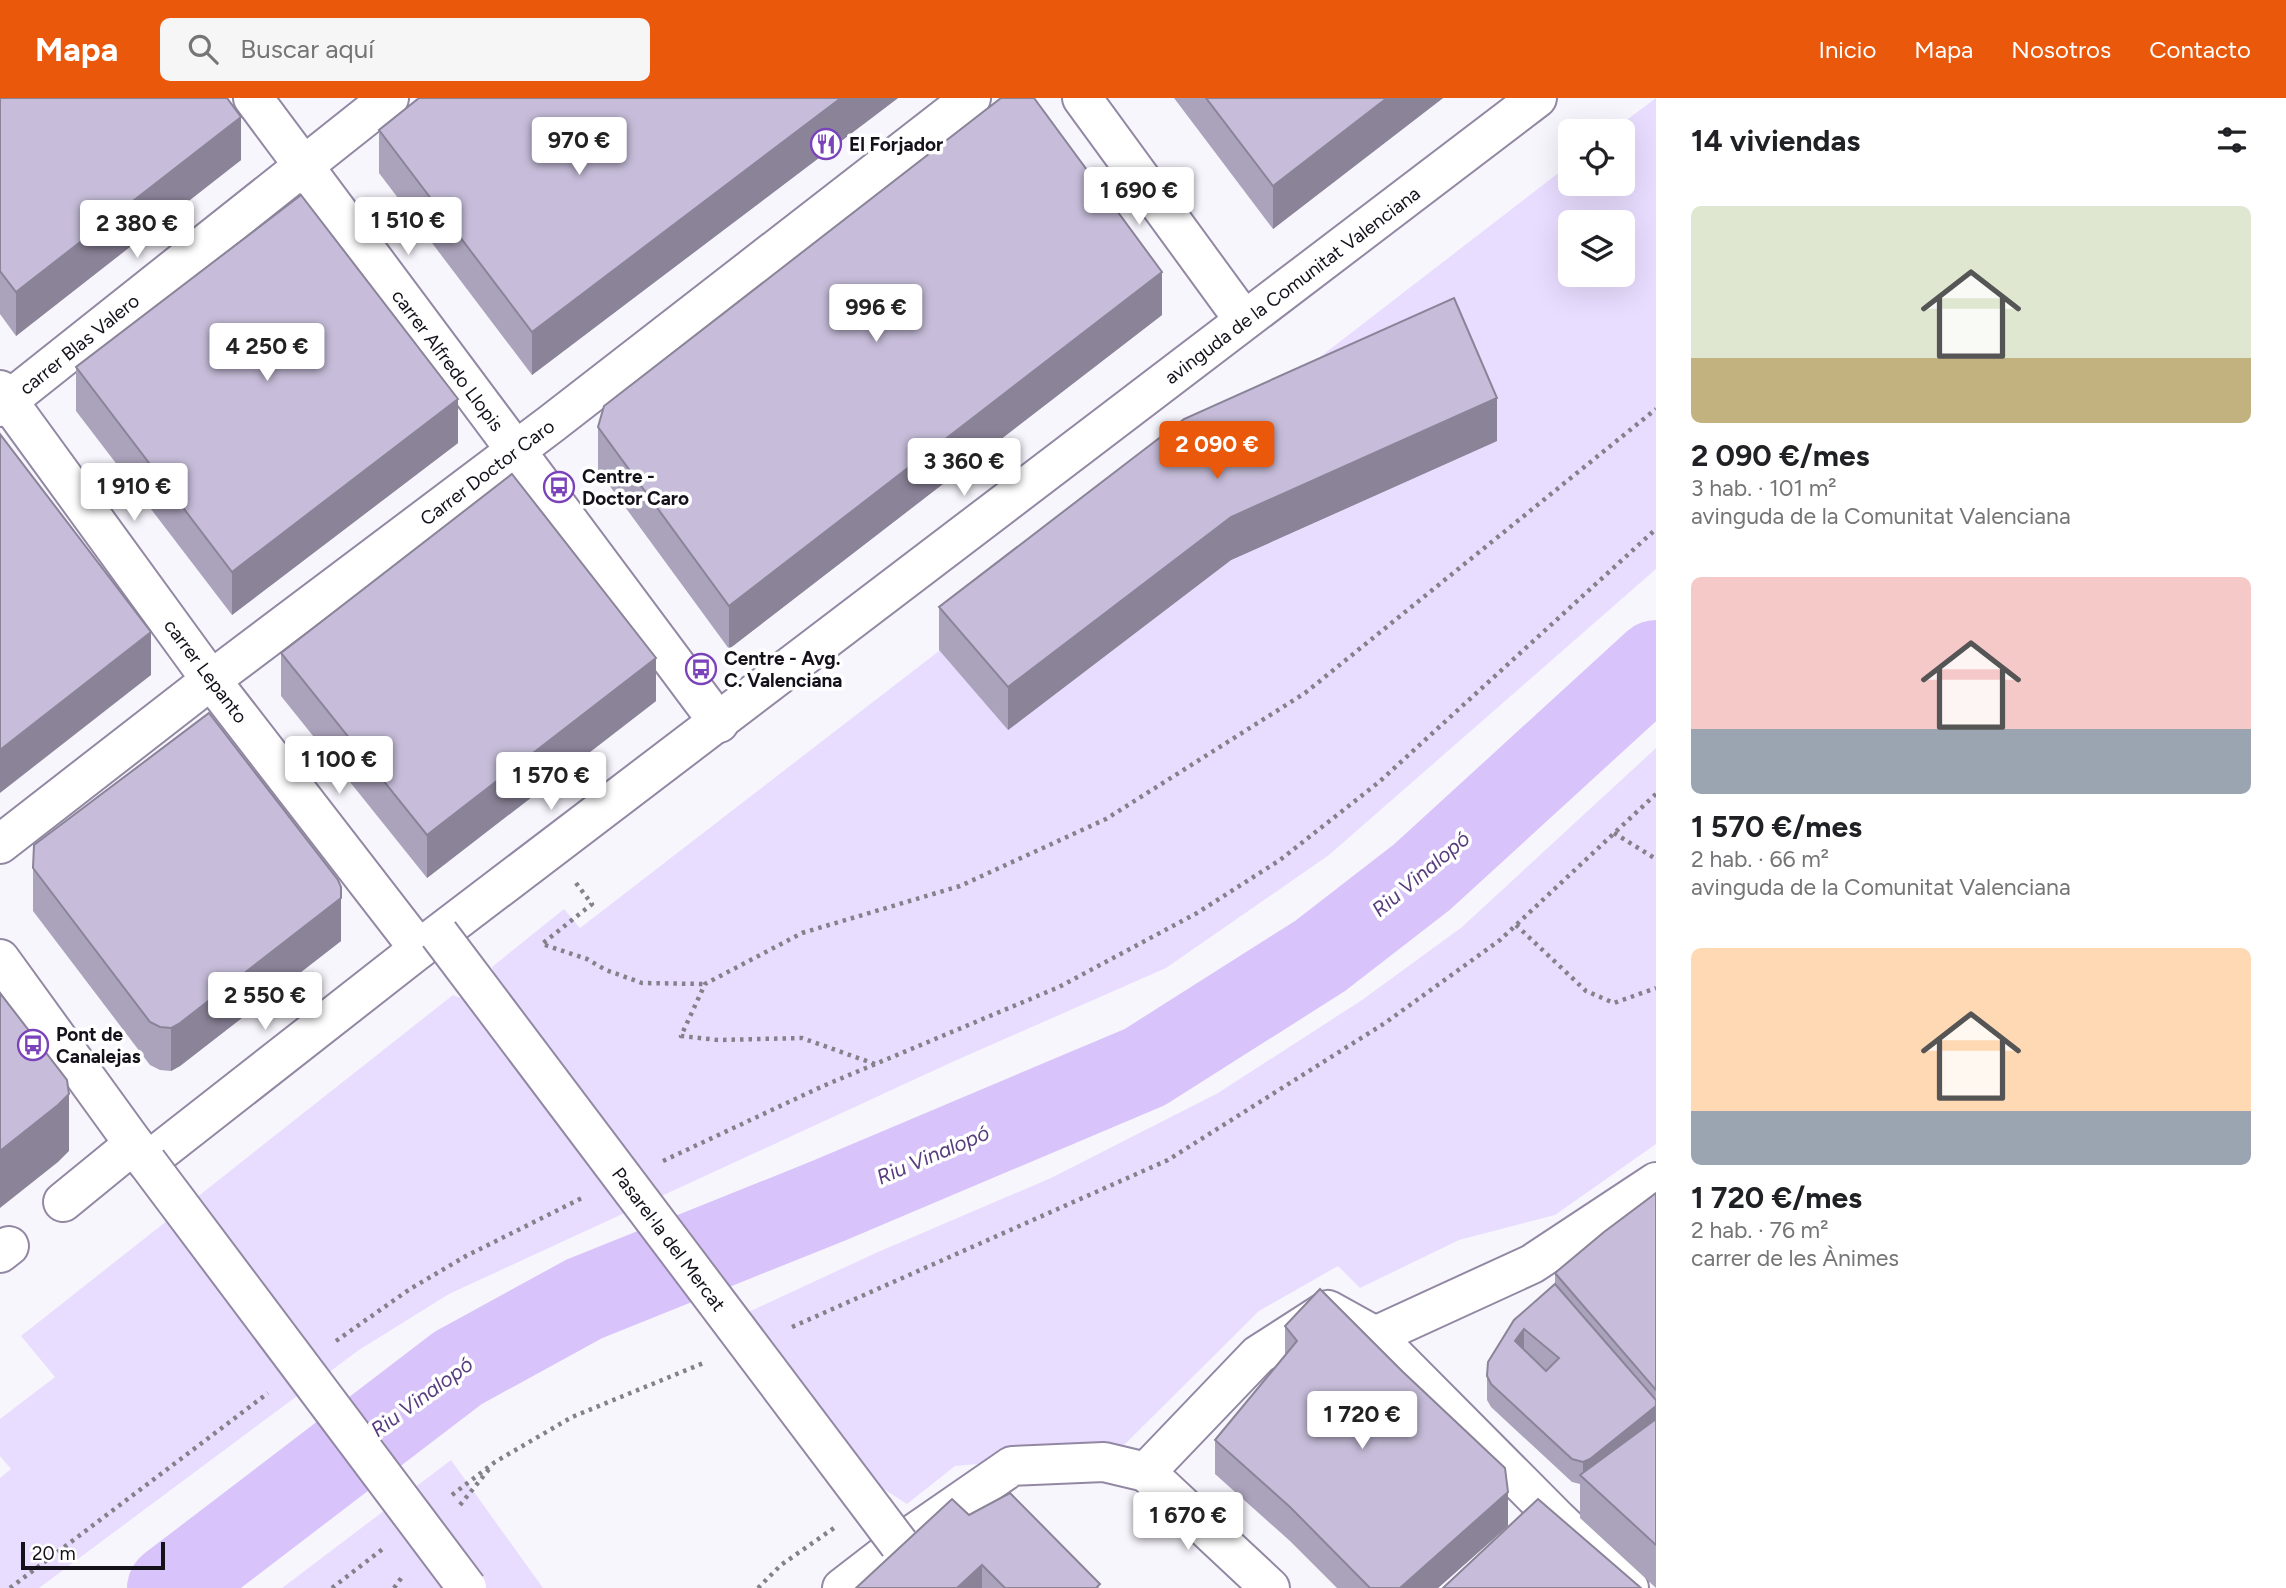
<!DOCTYPE html>
<html lang="es">
<head>
<meta charset="utf-8">
<style>
	:root { --surface:#fff; --page:#f6f6f6; --text:#202124; --muted:#757577; --accent:#ea580c }
	body { margin:0; font-family:Figtree,sans-serif; background:var(--page); color:var(--text); height:100vh; display:flex; flex-direction:column; font-size:26px; white-space:nowrap }
	* { box-sizing:border-box; margin:0 }
	p { font-size:23px; color:var(--muted) }
	.icon { flex:none; width:38px; height:38px; fill:none; stroke:currentColor; stroke-width:2; stroke-linecap:round; stroke-linejoin:round }
	.map { position:relative; flex:1; overflow:hidden }
	.side { display:flex; flex-direction:column; background:var(--surface); width:630px }
	.side>* { flex:none }
	.fabs { position:absolute; left:1558px; top:21px; display:grid; gap:14px }
	.fabs a { display:grid; place-items:center; width:77px; height:77px; border-radius:10px; background:var(--surface); box-shadow:0 7px 28px #0002; font-size:35px }
	.scale { position:absolute; left:21px; bottom:18px; width:144px; box-sizing:border-box; padding-left:7px; border:4px solid #14111b; border-top:0; font-size:19px; line-height:24px; white-space:nowrap; color:#14111b; -webkit-text-stroke:5px #fff; paint-order:stroke }
	.price { position:absolute; translate:-50% -60px; padding:0 16px; border-radius:7px; background:#fff; color:#222; font-size:23px; line-height:46px; filter:drop-shadow(0 2px 4px #0008) }
	.price::after { content:''; position:absolute; left:50%; top:42px; width:21px; height:16px; margin-left:-10px; background:inherit; clip-path:polygon(0 0,100% 0,50% 100%) }
	.price.on { background:var(--accent); color:#fff }
	ul { padding:0; list-style:none }
	li { display:grid; align-content:center; gap:14px; height:371px; padding:0 35px }
	li span { display:grid; place-items:center; height:217px; border-radius:10px; color:#555 }
	li>.icon { margin-inline-start:auto }
	span .icon { width:126px; height:126px; fill:#fffc; stroke-width:1 }
	li b { font-size:30px }
	h2 { display:flex; justify-content:space-between; align-items:center; height:84px; padding:0 35px; font-size:30px }
	header { display:flex; align-items:center; gap:42px; box-sizing:border-box; height:98px; padding:0 35px; background:var(--accent); color:#fff }
	header strong { font-size:33px }
	nav { display:flex; gap:38px; margin-inline-start:auto; font-size:24px }
	.search { width:490px; height:63px; background:var(--page); display:flex; align-items:center; gap:18px; box-sizing:border-box; padding:0 24px; border-radius:10px; color:var(--muted); font-size:26px }
	main { display:flex; flex:1; min-height:0 }
	.map>svg:first-child { display:block }
	.green { fill:#e9ddff; fill-rule:evenodd }
	.lines { fill:none; stroke-linecap:round; stroke-linejoin:round }
	.river { stroke:#d8c4fb; stroke-width:86 }
	.minor-casing { stroke:#9288a3; stroke-width:42 }
	.major-casing { stroke:#9288a3; stroke-width:42 }
	.path { stroke:#84818a; stroke-width:4.5; stroke-dasharray:3.5 5; stroke-linecap:butt }
	.minor { stroke:#fff; stroke-width:38 }
	.major { stroke:#fff; stroke-width:38 }
	.minor-bridge-casing { stroke:#9288a3; stroke-width:42; stroke-linecap:butt }
	.major-bridge-casing { stroke:#9288a3; stroke-width:42; stroke-linecap:butt }
	.minor-bridge { stroke:#fff; stroke-width:38 }
	.major-bridge { stroke:#fff; stroke-width:38 }
	.wall { fill:#aba3bb }
	.shaded-wall { fill:#8b8499 }
	.building { fill:#c7bdda; stroke:#8b8499; stroke-width:2; fill-rule:evenodd }
	.labels { text-anchor:middle; stroke-width:7; stroke-linejoin:round; paint-order:stroke }
	.poi-label { font-size:19px; font-weight:bold; fill:#14111b; stroke:#fff; text-anchor:start }
	.street-label { font-size:19px; fill:#14111b; stroke:#fff }
	.water-label { font-size:21px; font-style:italic; fill:#583d7e; stroke:#fff }
</style>
</head>
<body>
<header>
<strong>Mapa</strong>
<div class="search"><svg class="icon" aria-label="search" viewBox="0 0 24 24"><circle cx="10" cy="10" r="6"/><path d="M15 15l6 6"/></svg>Buscar aquí</div>
<nav><a>Inicio</a><a>Mapa</a><a>Nosotros</a><a>Contacto</a></nav>
</header>
<main>
<div class="map">
<svg width="1656" height="1490" viewBox="0 0 1656 1490">
	<rect width="100%" height="100%" fill="#f8f6fd"/>
	<g class="green">
		<path d="M1656 0V471L1329 757 1166 870 950 965 449 1196 359 1252 39 1490H0V1380L11 1371 0 1358V1321L55 1279 21 1238 453 897 468 903 497 882 492 869 564 811 580 830 1570 66V86H1622V33H1612ZM1570 124H1622V177H1570Z"/>
		<polygon points="1656,650 1656,1046 1555,1117 1459,1142 1360,1190 1338,1168 1259,1213 1117,1354 955,1368 907,1406 860,1376 744,1216 878,1154 1051,1080 1218,995 1362,902 1462,829"/>
		<polygon points="451,1362 543,1490 282,1490"/>
	</g>
	<g class="lines">
		<polyline class="river" points="170,1490 458,1270 584,1201 828,1103 1145,969 1320,858 1422,779 1656,565"/>
		<g class="minor-casing">
			<g id="minor">
				<polyline points="253,0 719,625"/>
				<polyline points="1082,0 1244,222"/>
				<polyline points="0,292 211,582 419,851"/>
				<polyline points="0,309 389,0"/>
				<polyline points="0,746 211,582 551,326 971,0"/>
				<polyline points="147,1064 419,851 1537,0"/>
				<polyline points="63,1104 134,1046"/>
				<polyline points="0,1155 9,1148"/>
				<polyline points="1375,1238 1532,1166 1656,1084"/>
				<polyline points="1146,1374 1258,1257 1328,1212 1375,1238 1557,1421 1629,1490"/>
				<polyline points="1146,1374 1270,1490"/>
				<polyline points="842,1490 899,1446 1012,1368 1104,1364 1146,1374"/>
			</g>
		</g>
		<g class="major-casing">
			<polyline id="major" points="0,861 147,1064"/>
		</g>
		<g class="path">
			<polyline points="1614,735 1656,761"/>
			<polyline points="576,785 592,806 542,846 587,861 606,872 642,885 705,886"/>
			<polyline points="1516,827 1586,893 1614,905 1656,890"/>
			<polyline points="875,966 802,940 718,942 681,938 705,886 802,835 960,788 1106,721 1305,595 1656,311"/>
			<polyline points="663,1063 823,988 1059,889 1197,815 1280,762 1379,684 1656,431"/>
			<polyline points="792,1229 1168,1062 1385,925 1500,842 1656,696"/>
			<polyline points="336,1243 410,1191 466,1158 582,1100"/>
			<polyline points="452,1397 495,1364 572,1319 706,1264"/>
			<polyline points="460,1407 490,1370"/>
			<polyline points="10,1490 268,1295"/>
			<polyline points="332,1490 384,1450"/>
			<polyline points="394,1490 402,1479"/>
			<polyline points="758,1490 781,1467 834,1430"/>
		</g>
		<use href="#minor" class="minor"/>
		<use href="#major" class="major"/>
		<g class="minor-bridge-casing">
			<polyline id="minor-bridge" points="439,836 899,1446"/>
		</g>
		<g class="major-bridge-casing">
			<polyline id="major-bridge" points="147,1064 467,1490"/>
		</g>
		<use href="#minor-bridge" class="minor-bridge"/>
		<use href="#major-bridge" class="major-bridge"/>
	</g>
	<g class="wall">
		<polygon points="0,0 241,62 16,238 0,216"/>
		<polygon points="419,0 898,0 532,277 379,75 379,32"/>
		<polygon points="1174,0 1443,0 1273,131"/>
		<polygon points="1162,217 729,551 598,372 598,329"/>
		<polygon points="76,269 458,345 232,517 76,313"/>
		<polygon points="1497,343 1231,462 1008,632 939,552 939,509"/>
		<polygon points="281,555 656,603 427,780 281,598"/>
		<polygon points="33,770 341,833 341,843 180,968 171,973 160,972 150,967 33,813"/>
		<polygon points="1656,1095 1656,1490 1580,1420 1580,1386 1572,1384 1491,1309 1487,1302 1487,1278 1555,1186 1555,1175"/>
		<polygon points="1285,1228 1508,1428 1438,1490 1337,1490 1290,1443 1215,1376 1215,1342 1285,1258"/>
		<polygon points="969,1417 1100,1490 856,1490"/>
	</g>
	<g class="shaded-wall">
		<polygon points="841,0 898,0 532,277 532,234"/>
		<polygon points="1387,0 1443,0 1273,131 1273,88"/>
		<polygon points="241,19 241,62 16,238 16,194"/>
		<polygon points="1162,174 1162,217 729,551 729,508"/>
		<polygon points="1497,300 1497,343 1231,462 1008,632 1008,589 1231,419"/>
		<polygon points="458,301 458,345 232,517 232,474"/>
		<polygon points="151,534 151,577 0,695 0,652"/>
		<polygon points="656,560 656,603 427,780 427,737"/>
		<polygon points="341,789 341,843 180,968 171,973 171,930"/>
		<polygon points="69,996 69,1053 58,1064 0,1110 0,1053"/>
		<polygon points="1524,1231 1524,1254 1515,1243"/>
		<polygon points="1656,1308 1656,1331 1583,1381 1583,1364"/>
		<polygon points="1508,1394 1508,1428 1438,1490 1400,1490"/>
		<polygon points="982,1467 982,1490 957,1490"/>
	</g>
	<g class="building">
		<polygon points="0,0 227,0 241,19 16,194 0,173"/>
		<polygon points="419,0 841,0 532,234 379,32"/>
		<polygon points="1001,0 1034,0 1162,174 729,508 598,329 604,308"/>
		<polygon points="1206,0 1387,0 1273,88"/>
		<polygon points="301,97 458,301 232,474 76,269"/>
		<polygon points="1454,200 1497,300 1231,419 1008,589 939,509 1184,321"/>
		<polygon points="0,336 151,534 0,652"/>
		<polygon points="512,376 656,560 427,737 281,555"/>
		<polygon points="209,615 338,782 341,789 341,800 180,925 171,930 160,929 150,924 33,770 34,747"/>
		<polygon points="0,895 67,982 69,996 58,1007 0,1053"/>
		<polygon points="1656,1095 1656,1292 1555,1175 1604,1134"/>
		<path d="M1555 1186 1656 1302V1308L1590 1361 1583 1364 1572 1361 1491 1286 1487 1278 1488 1264 1514 1222ZM1524 1231 1559 1260 1546 1273 1515 1243Z"/>
		<polygon points="1320,1191 1403,1274 1505,1370 1508,1394 1400,1490 1370,1490 1290,1409 1215,1342 1297,1243 1285,1228"/>
		<polygon points="1656,1321 1656,1447 1580,1377"/>
		<polygon points="1010,1395 1100,1486 1096,1490 1005,1490 982,1467 957,1490 856,1490 952,1401 969,1417"/>
		<polygon points="1538,1401 1641,1490 1443,1490"/>
	</g>
	<defs>
		<g id="restaurant-ring" transform="scale(1.575)"><circle r="9.5" fill="#fff" stroke="#7a43ba" stroke-width="1.5"/><path d="M-5-6h1v4h1v-4h1v4h1v-4h1v5L-1.5 .5V6h-2V.5L-5-1ZM5-6V6H3V1.5H1.5Q1.5-4 5-6Z" fill="#7a43ba"/></g>
		<g id="bus-ring" transform="scale(1.575)"><circle r="9.5" fill="#fff" stroke="#7a43ba" stroke-width="1.5"/><path d="M-5-6H5V4H4V6H2V4H-2V6H-4V4H-5ZM-3.5-4V0h7V-4ZM-3.5 1.2v1.5H-2V1.2ZM2 1.2v1.5H3.5V1.2Z" fill="#7a43ba"/></g>
	</defs>
	<g fill-rule="evenodd">
		<use href="#restaurant-ring" x="826" y="46"/>
		<use href="#bus-ring" x="559" y="389"/>
		<use href="#bus-ring" x="701" y="571"/>
		<use href="#bus-ring" x="33" y="947"/>
	</g>
	<g class="labels">
		<g class="poi-label">
			<text x="849" y="53">El Forjador</text>
			<text x="582" y="385">Centre -<tspan x="582" dy="22">Doctor Caro</tspan></text>
			<text x="724" y="567">Centre - Avg.<tspan x="724" dy="22">C. Valenciana</tspan></text>
			<text x="56" y="943">Pont de<tspan x="56" dy="22">Canalejas</tspan></text>
		</g>
		<g class="street-label">
			<text transform="translate(1292 187) rotate(-37)" y="7">avinguda de la Comunitat Valenciana</text>
			<text transform="translate(79 246) rotate(-39)" y="7">carrer Blas Valero</text>
			<text transform="translate(448 262) rotate(53)" y="7">carrer Alfredo Llopis</text>
			<text transform="translate(487 374) rotate(-37)" y="7">Carrer Doctor Caro</text>
			<text transform="translate(206 573) rotate(53)" y="7">carrer Lepanto</text>
			<text transform="translate(669 1141) rotate(53)" y="7">Pasarel·la del Mercat</text>
		</g>
		<g class="water-label">
			<text transform="translate(1421 776) rotate(-40)" y="7">Riu Vinalopó</text>
			<text transform="translate(933 1057) rotate(-23)" y="7">Riu Vinalopó</text>
			<text transform="translate(422 1299) rotate(-36)" y="7">Riu Vinalopó</text>
		</g>
	</g>
</svg>
<div class="fabs">
<a><svg class="icon" aria-label="locate" viewBox="0 0 24 24"><circle cx="12" cy="12" r="6"/><path d="M12 2v4M12 18v4M2 12h4M18 12h4"/></svg></a>
<a><svg class="icon" aria-label="layers" viewBox="0 0 24 24"><path d="M12 4l9 5-9 5-9-5zM3 14l9 5 9-5"/></svg></a>
</div>
<div class="scale">20 m</div>
<b class="price" style="left:579px;top:79px">970 €</b>
<b class="price" style="left:1139px;top:129px">1 690 €</b>
<b class="price" style="left:408px;top:159px">1 510 €</b>
<b class="price" style="left:137px;top:162px">2 380 €</b>
<b class="price" style="left:876px;top:246px">996 €</b>
<b class="price" style="left:267px;top:285px">4 250 €</b>
<b class="price on" style="left:1217px;top:383px">2 090 €</b>
<b class="price" style="left:964px;top:400px">3 360 €</b>
<b class="price" style="left:134px;top:425px">1 910 €</b>
<b class="price" style="left:339px;top:698px">1 100 €</b>
<b class="price" style="left:551px;top:714px">1 570 €</b>
<b class="price" style="left:265px;top:934px">2 550 €</b>
<b class="price" style="left:1362px;top:1353px">1 720 €</b>
<b class="price" style="left:1188px;top:1454px">1 670 €</b>
</div>
<section class="side">
<h2>14 viviendas<svg class="icon" aria-label="filters" viewBox="0 0 24 24"><path d="M4 7h16M4 17h16"/><circle cx="9" cy="7" r="2"/><circle cx="15" cy="17" r="2"/></svg></h2>
<ul>
<li><span style="background:linear-gradient(#dfe7d0 70%,#c2b280 0)"><svg class="icon" aria-label="home" viewBox="0 0 24 24"><path d="M3 11l9-7 9 7M6 9v11h12V9"/></svg></span><div><b>2 090 €/mes</b><p>3 hab. · 101 m²</p><p>avinguda de la Comunitat Valenciana</p></div></li>
<li><span style="background:linear-gradient(#f6c9c9 70%,#9aa5b1 0)"><svg class="icon" aria-label="home" viewBox="0 0 24 24"><path d="M3 11l9-7 9 7M6 9v11h12V9"/></svg></span><div><b>1 570 €/mes</b><p>2 hab. · 66 m²</p><p>avinguda de la Comunitat Valenciana</p></div></li>
<li><span style="background:linear-gradient(#ffd9b3 75%,#9aa5b1 0)"><svg class="icon" aria-label="home" viewBox="0 0 24 24"><path d="M3 11l9-7 9 7M6 9v11h12V9"/></svg></span><div><b>1 720 €/mes</b><p>2 hab. · 76 m²</p><p>carrer de les Ànimes</p></div></li>
</ul>
</section>
</main>
</body>
</html>
